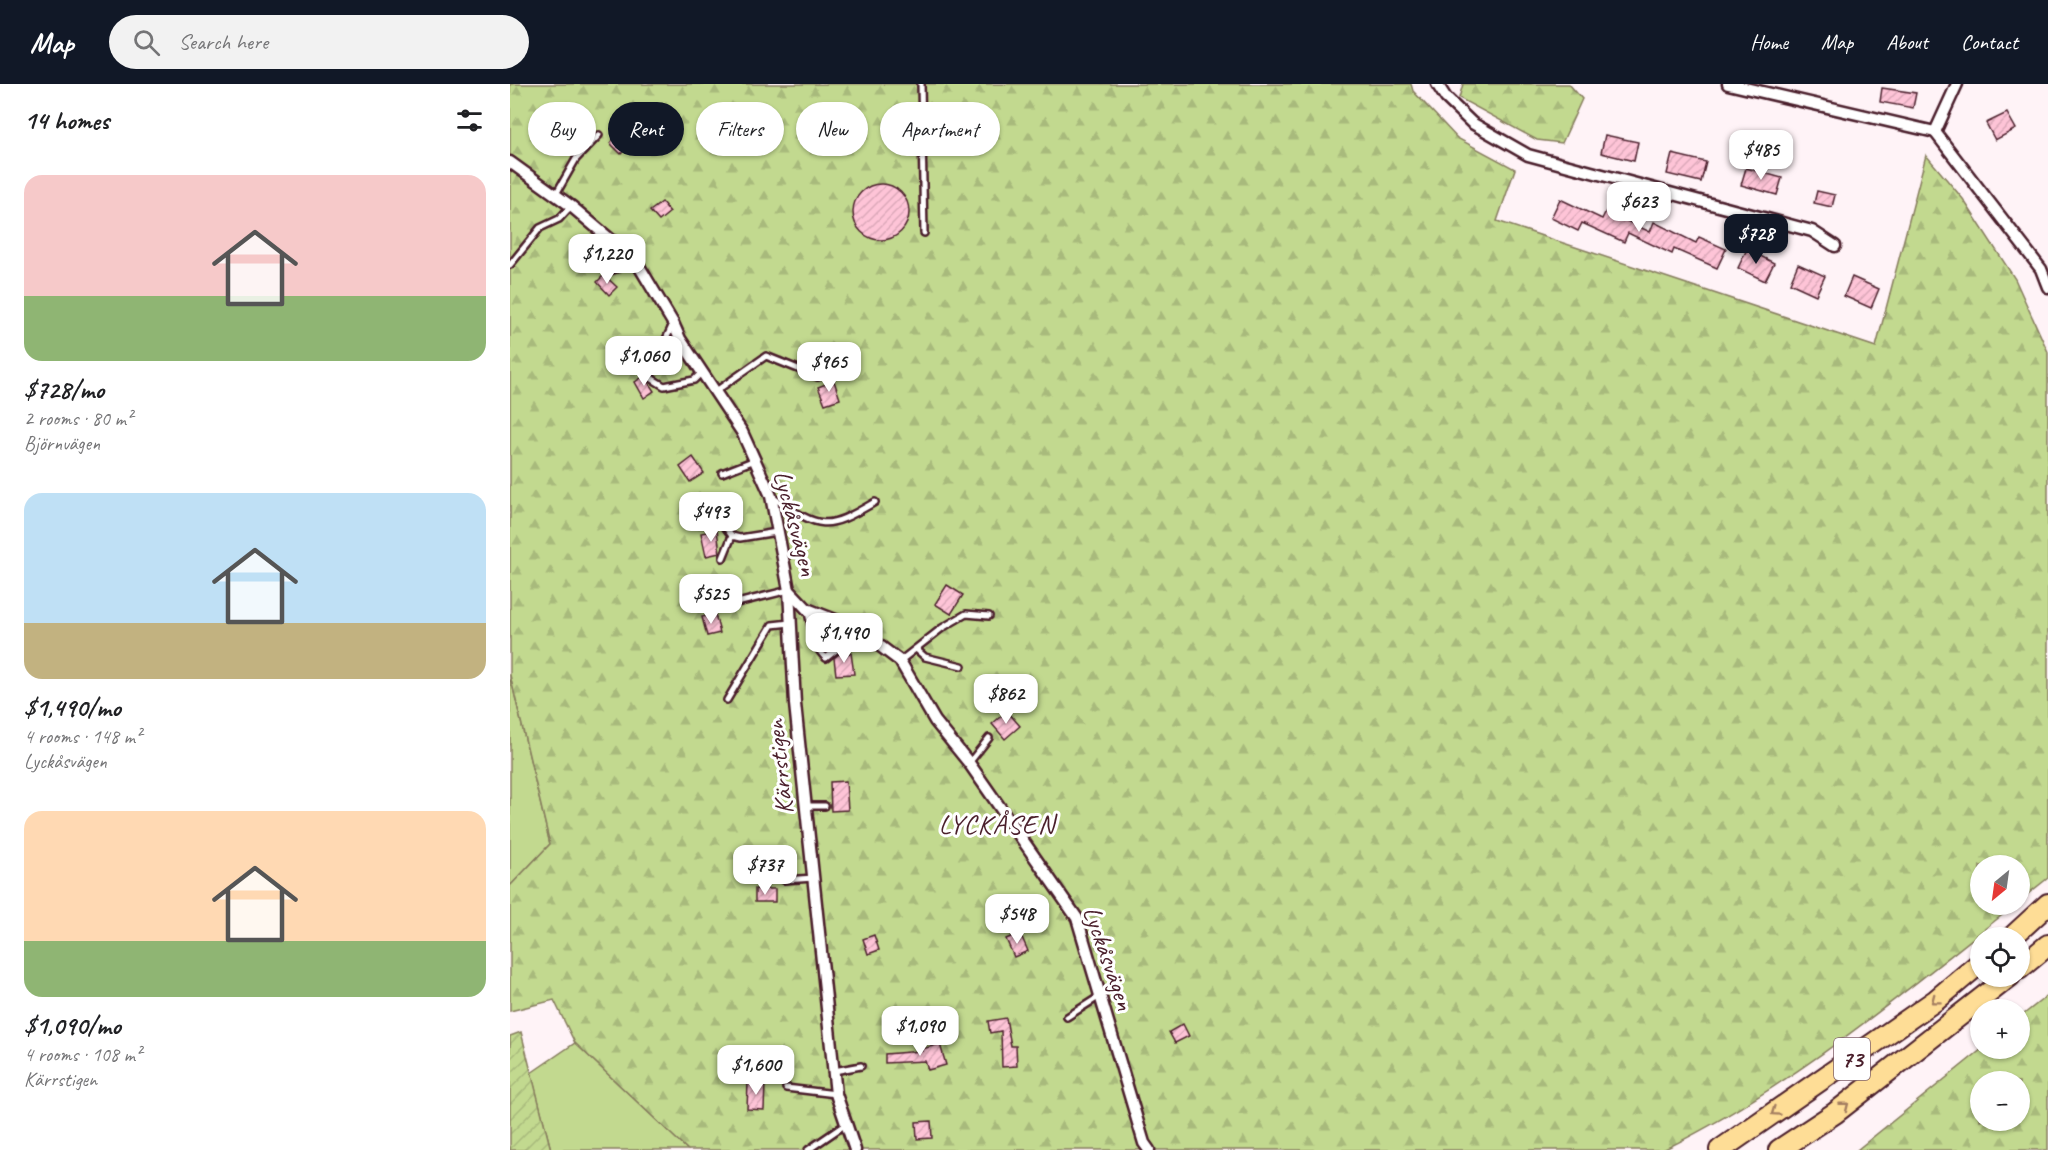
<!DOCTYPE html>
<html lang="en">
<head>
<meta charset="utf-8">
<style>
	:root { --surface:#fff; --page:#f2f2f2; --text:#202124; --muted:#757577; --accent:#111827 }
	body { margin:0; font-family:Caveat,sans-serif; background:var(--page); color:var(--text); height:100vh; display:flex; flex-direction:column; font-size:22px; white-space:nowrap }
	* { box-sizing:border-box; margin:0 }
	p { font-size:20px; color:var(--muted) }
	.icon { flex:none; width:33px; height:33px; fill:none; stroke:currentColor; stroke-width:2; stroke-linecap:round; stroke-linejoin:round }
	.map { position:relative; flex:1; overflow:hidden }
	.side { display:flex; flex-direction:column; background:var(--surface); width:510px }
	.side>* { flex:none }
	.top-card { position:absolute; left:18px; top:18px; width:570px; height:54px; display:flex; gap:12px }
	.needle { width:39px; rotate:209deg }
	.fabs { position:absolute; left:1460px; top:771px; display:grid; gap:12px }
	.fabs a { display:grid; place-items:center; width:60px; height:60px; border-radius:50%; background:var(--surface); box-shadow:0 2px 4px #0004; font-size:30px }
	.price { position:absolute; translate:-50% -51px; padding:0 14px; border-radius:12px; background:#fff; color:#222; font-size:20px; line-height:39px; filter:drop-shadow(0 2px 3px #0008) }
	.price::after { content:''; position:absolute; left:50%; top:36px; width:18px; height:14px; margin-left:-9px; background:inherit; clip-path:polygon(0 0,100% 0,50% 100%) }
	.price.selected { background:var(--accent); color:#fff }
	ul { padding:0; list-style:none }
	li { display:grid; align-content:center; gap:12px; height:318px; padding:0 24px }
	li span { display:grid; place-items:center; height:186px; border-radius:18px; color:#555 }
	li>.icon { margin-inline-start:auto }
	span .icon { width:108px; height:108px; fill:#fffc; stroke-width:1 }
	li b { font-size:26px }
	h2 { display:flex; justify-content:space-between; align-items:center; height:72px; padding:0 24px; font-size:26px }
	.tag { padding:0 21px; border-radius:27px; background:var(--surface); box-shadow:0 2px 4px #0004; font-size:21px; line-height:54px }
	.tag.selected { background:var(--accent); color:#fff }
	header { display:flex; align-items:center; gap:36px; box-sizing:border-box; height:84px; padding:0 30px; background:var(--accent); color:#fff }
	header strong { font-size:28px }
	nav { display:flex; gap:33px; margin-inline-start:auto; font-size:21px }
	.search { width:420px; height:54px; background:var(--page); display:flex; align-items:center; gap:15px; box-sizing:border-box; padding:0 21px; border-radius:33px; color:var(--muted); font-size:22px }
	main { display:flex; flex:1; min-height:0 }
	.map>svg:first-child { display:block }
	.grass { fill:#c2d98f; stroke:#867c5d; stroke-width:1.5 }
	.forest { fill:url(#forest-firs); stroke:#867c5d; stroke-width:1.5; fill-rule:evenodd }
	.garden { fill:url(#garden-furrows); stroke:#867c5d; stroke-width:1.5 }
	.building { fill:url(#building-hatch); stroke:#4a1f2b; stroke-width:1.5 }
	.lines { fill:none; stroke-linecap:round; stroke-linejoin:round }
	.service-casing { stroke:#4a1f2b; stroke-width:10 }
	.minor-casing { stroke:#4a1f2b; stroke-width:15 }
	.motorway-casing { stroke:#4a1f2b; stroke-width:24 }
	.service { stroke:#fff; stroke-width:5 }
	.minor { stroke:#fff; stroke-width:10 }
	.motorway { stroke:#fedd96; stroke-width:20 }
	.oneway { stroke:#a47e60 }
	.labels { text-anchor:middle; stroke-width:6; stroke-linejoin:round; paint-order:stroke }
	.shield { fill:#fff; stroke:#80626b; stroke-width:1.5 }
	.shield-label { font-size:24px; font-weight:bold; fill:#4a1f2b }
	.street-label { font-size:26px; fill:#4a1f2b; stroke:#fff }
	.neighbourhood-label { font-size:27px; letter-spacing:1.5px; fill:#4a1f2b; stroke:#fff }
</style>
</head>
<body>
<header>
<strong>Map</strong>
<div class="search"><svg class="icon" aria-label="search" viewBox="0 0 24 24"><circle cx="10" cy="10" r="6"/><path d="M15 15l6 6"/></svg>Search here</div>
<nav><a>Home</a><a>Map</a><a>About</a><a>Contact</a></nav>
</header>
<main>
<section class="side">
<h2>14 homes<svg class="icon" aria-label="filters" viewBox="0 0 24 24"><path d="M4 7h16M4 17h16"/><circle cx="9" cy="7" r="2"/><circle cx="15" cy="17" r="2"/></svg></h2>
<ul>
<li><span style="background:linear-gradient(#f6c9c9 65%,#8fb573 0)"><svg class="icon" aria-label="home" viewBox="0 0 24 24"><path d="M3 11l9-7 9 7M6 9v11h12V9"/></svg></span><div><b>$728/mo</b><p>2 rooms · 80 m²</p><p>Björnvägen</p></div></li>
<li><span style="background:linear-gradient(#bfe0f5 70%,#c2b280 0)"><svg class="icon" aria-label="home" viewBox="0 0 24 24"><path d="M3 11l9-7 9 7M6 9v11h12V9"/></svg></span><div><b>$1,490/mo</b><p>4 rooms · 148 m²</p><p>Lyckåsvägen</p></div></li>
<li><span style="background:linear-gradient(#ffd9b3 70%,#8fb573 0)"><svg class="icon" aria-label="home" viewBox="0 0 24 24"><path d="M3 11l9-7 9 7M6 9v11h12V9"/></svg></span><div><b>$1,090/mo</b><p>4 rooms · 108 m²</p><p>Kärrstigen</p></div></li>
</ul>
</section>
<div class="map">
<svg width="1538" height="1066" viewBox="0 0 1538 1066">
	<defs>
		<pattern id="forest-firs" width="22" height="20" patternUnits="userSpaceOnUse" patternTransform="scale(1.5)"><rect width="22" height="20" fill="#c2d98f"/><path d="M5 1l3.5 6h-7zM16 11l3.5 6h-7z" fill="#a8ba7c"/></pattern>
		<pattern id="garden-furrows" width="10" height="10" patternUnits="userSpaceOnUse" patternTransform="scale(1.5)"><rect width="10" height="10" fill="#c2d98f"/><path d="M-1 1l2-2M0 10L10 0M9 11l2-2" fill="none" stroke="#a8ba7c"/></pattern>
		<pattern id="building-hatch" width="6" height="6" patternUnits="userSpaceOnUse" patternTransform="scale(1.5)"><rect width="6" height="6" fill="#fec4d7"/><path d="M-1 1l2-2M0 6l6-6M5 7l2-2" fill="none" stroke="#dba8b9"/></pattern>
	</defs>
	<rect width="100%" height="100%" fill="#fff3f7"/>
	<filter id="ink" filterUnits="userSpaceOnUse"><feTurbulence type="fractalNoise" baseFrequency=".0167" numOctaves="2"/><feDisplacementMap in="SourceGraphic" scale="12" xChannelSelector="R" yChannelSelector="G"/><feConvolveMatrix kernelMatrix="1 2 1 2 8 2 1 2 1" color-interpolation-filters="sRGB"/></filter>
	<g filter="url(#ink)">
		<g class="grass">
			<polygon points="0,591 40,760 0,802"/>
			<polygon points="65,959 178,1066 41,1066 21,989"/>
		</g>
		<g class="forest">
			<path d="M0 0H901L903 7 947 54 1005 85 987 137 1366 263 1416 71 1453 115 1505 195 1538 268V794L1509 817V782H1470V820L1505 821C1393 909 1282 1003 1153 1066H178L65 959 44 916 0 927V802L40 760 0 591Z"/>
			<polygon points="953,0 1059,0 1072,15 1052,59 1027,56 949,14"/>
			<path d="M1538 911V1066H1347L1472 965 1509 964V934ZM1470 998H1509V1036H1470Z"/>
		</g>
		<polygon class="garden" points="11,948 41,1066 0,1066 0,952"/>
		<g class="building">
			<polygon points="1372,4 1406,9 1403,24 1370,18"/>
			<polygon points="1497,29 1506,45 1485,56 1476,39"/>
			<polygon points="112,46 123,57 111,70 100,59"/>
			<polygon points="1095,51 1128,58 1124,77 1091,69"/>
			<polygon points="1162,70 1196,78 1191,98 1157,90"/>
			<polygon points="1236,84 1272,94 1267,111 1231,101"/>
			<circle cx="371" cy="128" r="28"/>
			<polygon points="1307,107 1325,111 1322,123 1304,119"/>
			<polygon points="1050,115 1092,135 1096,127 1140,148 1144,138 1186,159 1189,153 1216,165 1207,184 1164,165 1162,170 1118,149 1114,158 1072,139 1068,147 1041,134"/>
			<polygon points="152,118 160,128 149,137 140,127"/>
			<polygon points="1237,165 1264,179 1255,197 1228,184"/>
			<polygon points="1288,180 1315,192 1306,211 1280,199"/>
			<polygon points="94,191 107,203 99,211 87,198"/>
			<polygon points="1342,193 1369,205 1361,224 1334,212"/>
			<polygon points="134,292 144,307 134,314 125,298"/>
			<polygon points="324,297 330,315 315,320 308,303"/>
			<polygon points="183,373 194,389 180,398 170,383"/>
			<polygon points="226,420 230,434 217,438 214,423"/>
			<polygon points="207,446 210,469 196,472 191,449"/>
			<polygon points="437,501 453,511 441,530 425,520"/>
			<polygon points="205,530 210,549 197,552 192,533"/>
			<polygon points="341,569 344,590 326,591 324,574 329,570"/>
			<polygon points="497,627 510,642 495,655 482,640"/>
			<polygon points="336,697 338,726 321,727 320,698"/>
			<rect x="245" y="805" width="20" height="13"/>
			<polygon points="510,849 518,867 504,873 496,855"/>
			<polygon points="364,851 369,866 358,870 353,855"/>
			<polygon points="496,934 501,962 506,962 507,982 492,983 491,947 480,949 478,937"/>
			<polygon points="673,940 679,952 665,959 659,948"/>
			<polygon points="430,960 436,981 418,986 415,977 375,979 375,970 412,967 412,965"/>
			<polygon points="238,998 255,998 254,1026 237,1025"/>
			<polygon points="421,1037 422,1054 407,1055 406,1038"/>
		</g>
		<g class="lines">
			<g class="service-casing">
				<g id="service">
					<polyline points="411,0 414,149"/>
					<polyline points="46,110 66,75 89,51"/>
					<polyline points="0,181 30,144 49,135 61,122"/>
					<polyline points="100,187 126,177"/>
					<polyline points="163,240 142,285 141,294 154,302 184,296 192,288"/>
					<polyline points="206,307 256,272 308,293"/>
					<polyline points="212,389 245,376"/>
					<path d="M262 413C311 445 314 448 365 418"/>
					<polyline points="210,436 222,452 230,454 267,448"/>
					<polyline points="213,474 222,452"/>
					<polyline points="211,523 279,506"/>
					<path d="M297 525C302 542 302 562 316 574L330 563 340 542"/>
					<polyline points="406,565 415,573 452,582"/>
					<polyline points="390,577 432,544 456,530 479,532"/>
					<polyline points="217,616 262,541 280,539"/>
					<polyline points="459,679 479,654"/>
					<polyline points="296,722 315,722"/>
					<polyline points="274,796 304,794"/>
					<polyline points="557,933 590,912"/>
					<polyline points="324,987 351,982"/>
					<polyline points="276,1004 326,1010"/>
					<polyline points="298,1066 336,1040"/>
				</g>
			</g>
			<g class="minor-casing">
				<g id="minor">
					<polyline points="927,0 936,14 962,39 1018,71 1302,147 1325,162"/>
					<polyline points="1218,0 1425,48"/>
					<polyline points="1425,48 1531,185 1538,203"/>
					<polyline points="1425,48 1447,0"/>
					<polyline points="0,78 61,122 126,177 163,239 170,255 232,348 261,412 279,506 285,620 326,1010 345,1066"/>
					<polyline points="279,506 297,525 346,544 390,577 425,637 459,679 567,834 634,1059 639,1066"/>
				</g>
			</g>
			<g class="motorway-casing">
				<g id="motorway">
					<polyline points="1501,854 1538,820"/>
					<polyline points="1509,885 1538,861"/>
					<polyline points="1210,1066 1426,916 1470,879"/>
					<polyline points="1269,1066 1325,1029 1500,892"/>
				</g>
			</g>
			<use href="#service" class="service"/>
			<use href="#minor" class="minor"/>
			<use href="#motorway" class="motorway"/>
		</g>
		<defs><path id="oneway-chevron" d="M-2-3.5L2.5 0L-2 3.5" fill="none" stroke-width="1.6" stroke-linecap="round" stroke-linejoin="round" transform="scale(1.5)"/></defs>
		<g class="oneway">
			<use href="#oneway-chevron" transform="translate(1425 916) rotate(143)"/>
			<use href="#oneway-chevron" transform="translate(1335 1022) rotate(-38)"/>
			<use href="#oneway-chevron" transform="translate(1265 1028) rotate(145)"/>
		</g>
	</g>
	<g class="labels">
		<rect class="shield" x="1324" y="954" width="36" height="42" rx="4.5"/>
		<g class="shield-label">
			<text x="1342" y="983">73</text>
		</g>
		<g class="street-label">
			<text transform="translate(286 439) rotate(75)" y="9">Lyckåsvägen</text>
			<text transform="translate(269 683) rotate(-96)" y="9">Kärrstigen</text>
			<text transform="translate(599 874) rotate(71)" y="9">Lyckåsvägen</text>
		</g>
		<g class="neighbourhood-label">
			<text x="487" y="749">LYCKÅSEN</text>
		</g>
	</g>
</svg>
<div class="fabs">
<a><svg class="needle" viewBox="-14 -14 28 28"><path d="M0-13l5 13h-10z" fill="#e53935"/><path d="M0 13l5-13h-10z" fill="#757577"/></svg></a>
<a><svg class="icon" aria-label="locate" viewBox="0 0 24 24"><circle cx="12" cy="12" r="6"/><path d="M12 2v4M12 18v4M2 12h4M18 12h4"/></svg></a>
<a>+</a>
<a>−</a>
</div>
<b class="price" style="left:1251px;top:97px">$485</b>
<b class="price" style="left:1129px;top:149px">$623</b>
<b class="price selected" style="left:1246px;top:181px">$728</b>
<b class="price" style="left:97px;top:201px">$1,220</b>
<b class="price" style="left:134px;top:303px">$1,060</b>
<b class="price" style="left:319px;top:309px">$965</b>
<b class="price" style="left:201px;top:459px">$493</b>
<b class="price" style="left:201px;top:541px">$525</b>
<b class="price" style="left:334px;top:580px">$1,490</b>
<b class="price" style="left:496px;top:641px">$862</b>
<b class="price" style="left:255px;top:812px">$737</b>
<b class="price" style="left:507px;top:861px">$548</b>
<b class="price" style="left:410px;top:973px">$1,090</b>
<b class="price" style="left:246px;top:1012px">$1,600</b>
<div class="top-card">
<a class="tag">Buy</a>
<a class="tag selected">Rent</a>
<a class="tag">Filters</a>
<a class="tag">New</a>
<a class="tag">Apartment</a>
</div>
</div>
</main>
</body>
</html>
